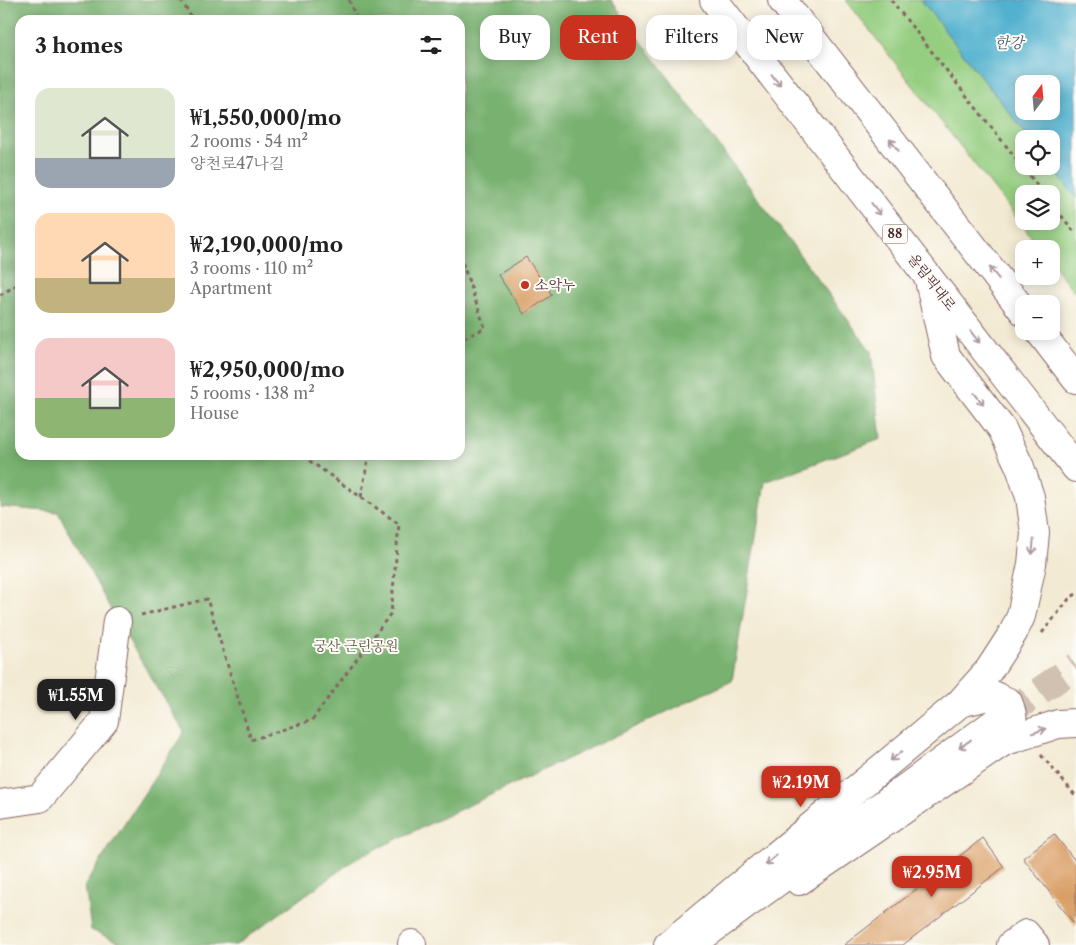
<!DOCTYPE html>
<html lang="en">
<head>
<meta charset="utf-8">
<style>
	:root { --surface:#fff; --page:#f6f6f6; --text:#222; --muted:#767676; --accent:#c8321e }
	body { margin:0; font-family:"Libre Caslon Text","Noto Serif KR",serif; background:var(--page); color:var(--text); height:100vh; display:flex; flex-direction:column; font-size:19px; white-space:nowrap }
	* { box-sizing:border-box; margin:0 }
	p { font-size:16px; color:var(--muted) }
	.icon { flex:none; width:28px; height:28px; fill:none; stroke:currentColor; stroke-width:2; stroke-linecap:round; stroke-linejoin:round }
	.map { position:relative; flex:1; overflow:hidden }
	.sheet { position:absolute; left:15px; top:15px; width:450px; height:445px; display:flex; flex-direction:column; background:var(--surface); border-radius:15px; box-shadow:0 2px 12px #0003 }
	.sheet>* { flex:none }
	.top-card { position:absolute; left:480px; top:15px; width:475px; height:45px; display:flex; gap:10px }
	.needle { width:32px; rotate:16deg }
	.buttons { position:absolute; left:1015px; top:75px; display:grid; gap:10px }
	.buttons a { display:grid; place-items:center; width:45px; height:45px; border-radius:10px; background:var(--surface); box-shadow:0 2px 12px #0003; font-size:25px }
	.price { position:absolute; translate:-50% -42px; padding:0 11px; border-radius:10px; background:var(--accent); color:#fff; font-size:16px; line-height:32px; filter:drop-shadow(0 1px 2px #0008) }
	.price::after { content:''; position:absolute; left:50%; top:30px; width:15px; height:11px; margin-left:-8px; background:inherit; clip-path:polygon(0 0,100% 0,50% 100%) }
	.price.on { background:#222; color:#fff }
	ul { padding:0; list-style:none }
	li { display:flex; align-items:center; gap:15px; height:125px; padding:0 20px }
	li span { display:grid; place-items:center; flex:none; width:140px; height:100px; border-radius:15px; color:#555 }
	li>.icon { margin-inline-start:auto }
	span .icon { width:60px; height:60px; fill:#fffc; stroke-width:1 }
	li b { font-size:21px }
	h2 { display:flex; justify-content:space-between; align-items:center; height:60px; padding:0 20px; font-size:21px }
	.tag { padding:0 18px; border-radius:15px; background:var(--surface); box-shadow:0 2px 12px #0003; font-size:18px; line-height:45px }
	.tag.on { background:var(--accent); color:#fff }
	.map>svg:first-child { display:block }
	.green { fill:#95ce81; stroke:#707656; fill-rule:evenodd }
	.forest { fill:#78b16f; stroke:#61684d; fill-rule:evenodd }
	.water { fill:#51b1cf; stroke:#4e687d; fill-rule:evenodd }
	.building { fill:#d8995d }
	.lines { fill:none; stroke-linecap:round; stroke-linejoin:round }
	.highway-tunnel { stroke:#d1c1b1; stroke-width:28; stroke-dasharray:28 14; stroke-linecap:butt }
	.minor-casing { stroke:#856666; stroke-width:30 }
	.major-casing { stroke:#856666; stroke-width:30 }
	.highway-casing { stroke:#856666; stroke-width:30 }
	.path { stroke:#856666; stroke-width:3; stroke-dasharray:4 4; stroke-linecap:butt }
	.minor { stroke:#fff; stroke-width:28 }
	.major { stroke:#fff; stroke-width:28 }
	.highway { stroke:#fff; stroke-width:28 }
	.oneway { stroke:#ae9aa0 }
	.poi-dot { fill:#c8321e; stroke:#fdfcf7; stroke-width:2 }
	.labels { text-anchor:middle; stroke-width:4; stroke-linejoin:round; paint-order:stroke }
	.shield { fill:#fdfcf7; stroke:#806168; stroke-width:1 }
	.shield-label { font-size:12px; font-weight:bold; fill:#4a1f2b }
	.street-label { font-size:14px; fill:#4a1f2b; stroke:#fdfcf7 }
	.poi-label { font-size:14px; fill:#4a1f2b; stroke:#fdfcf7; text-anchor:start }
	.park-label { font-size:14px; fill:#605445; stroke:#fdfcf7 }
	.water-label { font-size:15px; font-style:italic; fill:#4d596d; stroke:#fdfcf7 }
</style>
</head>
<body>
<div class="map">
<svg width="1076" height="945" viewBox="0 0 1076 945">
	<rect width="100%" height="100%" fill="#fdfcf7"/>
	<filter id="ink" filterUnits="userSpaceOnUse"><feTurbulence type="fractalNoise" baseFrequency=".02" numOctaves="2"/><feDisplacementMap in="SourceGraphic" scale="10" xChannelSelector="R" yChannelSelector="G"/><feConvolveMatrix kernelMatrix="1 2 1 2 8 2 1 2 1" color-interpolation-filters="sRGB"/></filter>
	<filter id="wash" filterUnits="userSpaceOnUse"><feTurbulence type="fractalNoise" baseFrequency=".0096" numOctaves="4" result="noise"/><feDisplacementMap in="SourceGraphic" scale="20" xChannelSelector="R" yChannelSelector="G"/><feGaussianBlur stdDeviation="1.12" result="paint"/><feColorMatrix in="noise" values="0 0 0 0 0 0 0 0 0 0 0 0 0 0 0 0 0 1.4 0 .05"/><feComposite in="paint" operator="in"/></filter>
	<g filter="url(#wash)">
		<rect width="100%" height="100%" fill="#f3ead3"/>
		<path class="green" d="M846 0H921L1030 139H1024V166H1051L1076 198V294L1051 262V249H1041ZM1024 194H1051V221H1024Z"/>
		<path class="forest" d="M0 0H611L871 351 881 439 765 482 732 681 357 858 236 945H126L91 930 85 885 184 732 117 621 58 512 0 507ZM20 20H460V455H20Z"/>
		<path class="water" d="M921 0H1076V198L1051 166V139H1030ZM1024 84H1051V111H1024Z"/>
		<g id="blocks">
			<g class="building">
				<polygon points="526,257 552,295 524,314 498,275"/>
				<polygon points="1054,834 1076,862 1076,926 1023,858"/>
				<polygon points="983,838 1004,867 903,945 844,945"/>
			</g>
		</g>
	</g>
	<g filter="url(#ink)">
		<use href="#blocks" fill-opacity="0" stroke="#856666" stroke-width="1"/>
		<g class="lines">
			<polyline class="highway-tunnel" points="1005,715 1076,666"/>
			<g class="minor-casing">
				<g id="minor">
					<polyline points="0,804 40,798 104,721 117,621"/>
					<polyline points="412,944 412,945"/>
					<polyline points="1011,945 1026,934 1035,945"/>
				</g>
			</g>
			<g class="major-casing">
				<path id="major" d="M668 945 960 703 993 695 1008 702C1016 721 1013 725 1003 742L799 881"/>
			</g>
			<g class="highway-casing">
				<g id="highway">
					<polyline points="714,0 1076,468"/>
					<polyline points="782,0 1024,312"/>
					<polyline points="930,285 946,356 1002,429 1020,467 1030,497 1035,533 1032,564 1021,616 1013,633 989,670 960,703"/>
					<polyline points="1039,331 1076,379"/>
					<polyline points="1003,742 1058,724 1076,723"/>
					<polyline points="691,945 1005,715"/>
				</g>
			</g>
			<g class="path">
				<polyline points="181,0 193,20"/>
				<polyline points="349,0 357,20"/>
				<polyline points="891,0 1044,194"/>
				<polyline points="460,167 462,262 485,328 460,340"/>
				<polyline points="1051,203 1076,234"/>
				<polyline points="0,295 20,283"/>
				<polyline points="361,497 369,455"/>
				<polyline points="141,615 207,599 251,740 312,720 391,613 399,524 307,459 304,455"/>
				<polyline points="1042,633 1069,599 1076,594"/>
				<polyline points="1041,755 1076,796"/>
			</g>
			<use href="#minor" class="minor"/>
			<use href="#major" class="major"/>
			<use href="#highway" class="highway"/>
		</g>
		<defs><path id="oneway-shaft" d="M-6 0H5M1.5-3L5.5 0L1.5 3" fill="none" stroke-width="1.6" stroke-linecap="round" stroke-linejoin="round" transform="scale(1.25)"/></defs>
		<g class="oneway">
			<use href="#oneway-shaft" transform="translate(776 80) rotate(52)"/>
			<use href="#oneway-shaft" transform="translate(894 145) rotate(-128)"/>
			<use href="#oneway-shaft" transform="translate(876 209) rotate(52)"/>
			<use href="#oneway-shaft" transform="translate(994 273) rotate(-128)"/>
			<use href="#oneway-shaft" transform="translate(975 337) rotate(52)"/>
			<use href="#oneway-shaft" transform="translate(979 399) rotate(52)"/>
			<use href="#oneway-shaft" transform="translate(1033 547) rotate(95)"/>
			<use href="#oneway-shaft" transform="translate(1039 731) rotate(-18)"/>
			<use href="#oneway-shaft" transform="translate(965 744) rotate(144)"/>
			<use href="#oneway-shaft" transform="translate(896 756) rotate(140)"/>
			<use href="#oneway-shaft" transform="translate(771 860) rotate(140)"/>
		</g>
	</g>
	<circle class="poi-dot" cx="525" cy="285" r="5"/>
	<g class="labels">
		<rect class="shield" x="882.5" y="224.5" width="25" height="19" rx="4"/>
		<g class="shield-label">
			<text x="895" y="238">88</text>
		</g>
		<g class="street-label">
			<text transform="translate(932 282) rotate(52)" y="5">올림픽대로</text>
		</g>
		<g class="poi-label">
			<text x="535" y="290">소악누</text>
		</g>
		<g class="park-label">
			<text x="356" y="651">궁산 근린공원</text>
		</g>
		<g class="water-label">
			<text x="1009" y="48">한강</text>
		</g>
	</g>
</svg>
<div class="buttons">
<a><svg class="needle" viewBox="-14 -14 28 28"><path d="M0-13l5 13h-10z" fill="#e53935"/><path d="M0 13l5-13h-10z" fill="#767676"/></svg></a>
<a><svg class="icon" aria-label="locate" viewBox="0 0 24 24"><circle cx="12" cy="12" r="6"/><path d="M12 2v4M12 18v4M2 12h4M18 12h4"/></svg></a>
<a><svg class="icon" aria-label="layers" viewBox="0 0 24 24"><path d="M12 4l9 5-9 5-9-5zM3 14l9 5 9-5"/></svg></a>
<a>+</a>
<a>−</a>
</div>
<b class="price on" style="left:76px;top:721px">₩1.55M</b>
<b class="price" style="left:801px;top:808px">₩2.19M</b>
<b class="price" style="left:932px;top:898px">₩2.95M</b>
<div class="top-card">
<a class="tag">Buy</a>
<a class="tag on">Rent</a>
<a class="tag">Filters</a>
<a class="tag">New</a>
</div>
<section class="sheet">
<h2>3 homes<svg class="icon" aria-label="filters" viewBox="0 0 24 24"><path d="M4 7h16M4 17h16"/><circle cx="9" cy="7" r="2"/><circle cx="15" cy="17" r="2"/></svg></h2>
<ul>
<li><span style="background:linear-gradient(#dfe7d0 70%,#9aa5b1 0)"><svg class="icon" aria-label="home" viewBox="0 0 24 24"><path d="M3 11l9-7 9 7M6 9v11h12V9"/></svg></span><div><b>₩1,550,000/mo</b><p>2 rooms · 54 m²</p><p>양천로47나길</p></div></li>
<li><span style="background:linear-gradient(#ffd9b3 65%,#c2b280 0)"><svg class="icon" aria-label="home" viewBox="0 0 24 24"><path d="M3 11l9-7 9 7M6 9v11h12V9"/></svg></span><div><b>₩2,190,000/mo</b><p>3 rooms · 110 m²</p><p>Apartment</p></div></li>
<li><span style="background:linear-gradient(#f6c9c9 60%,#8fb573 0)"><svg class="icon" aria-label="home" viewBox="0 0 24 24"><path d="M3 11l9-7 9 7M6 9v11h12V9"/></svg></span><div><b>₩2,950,000/mo</b><p>5 rooms · 138 m²</p><p>House</p></div></li>
</ul>
</section>
</div>
</body>
</html>
